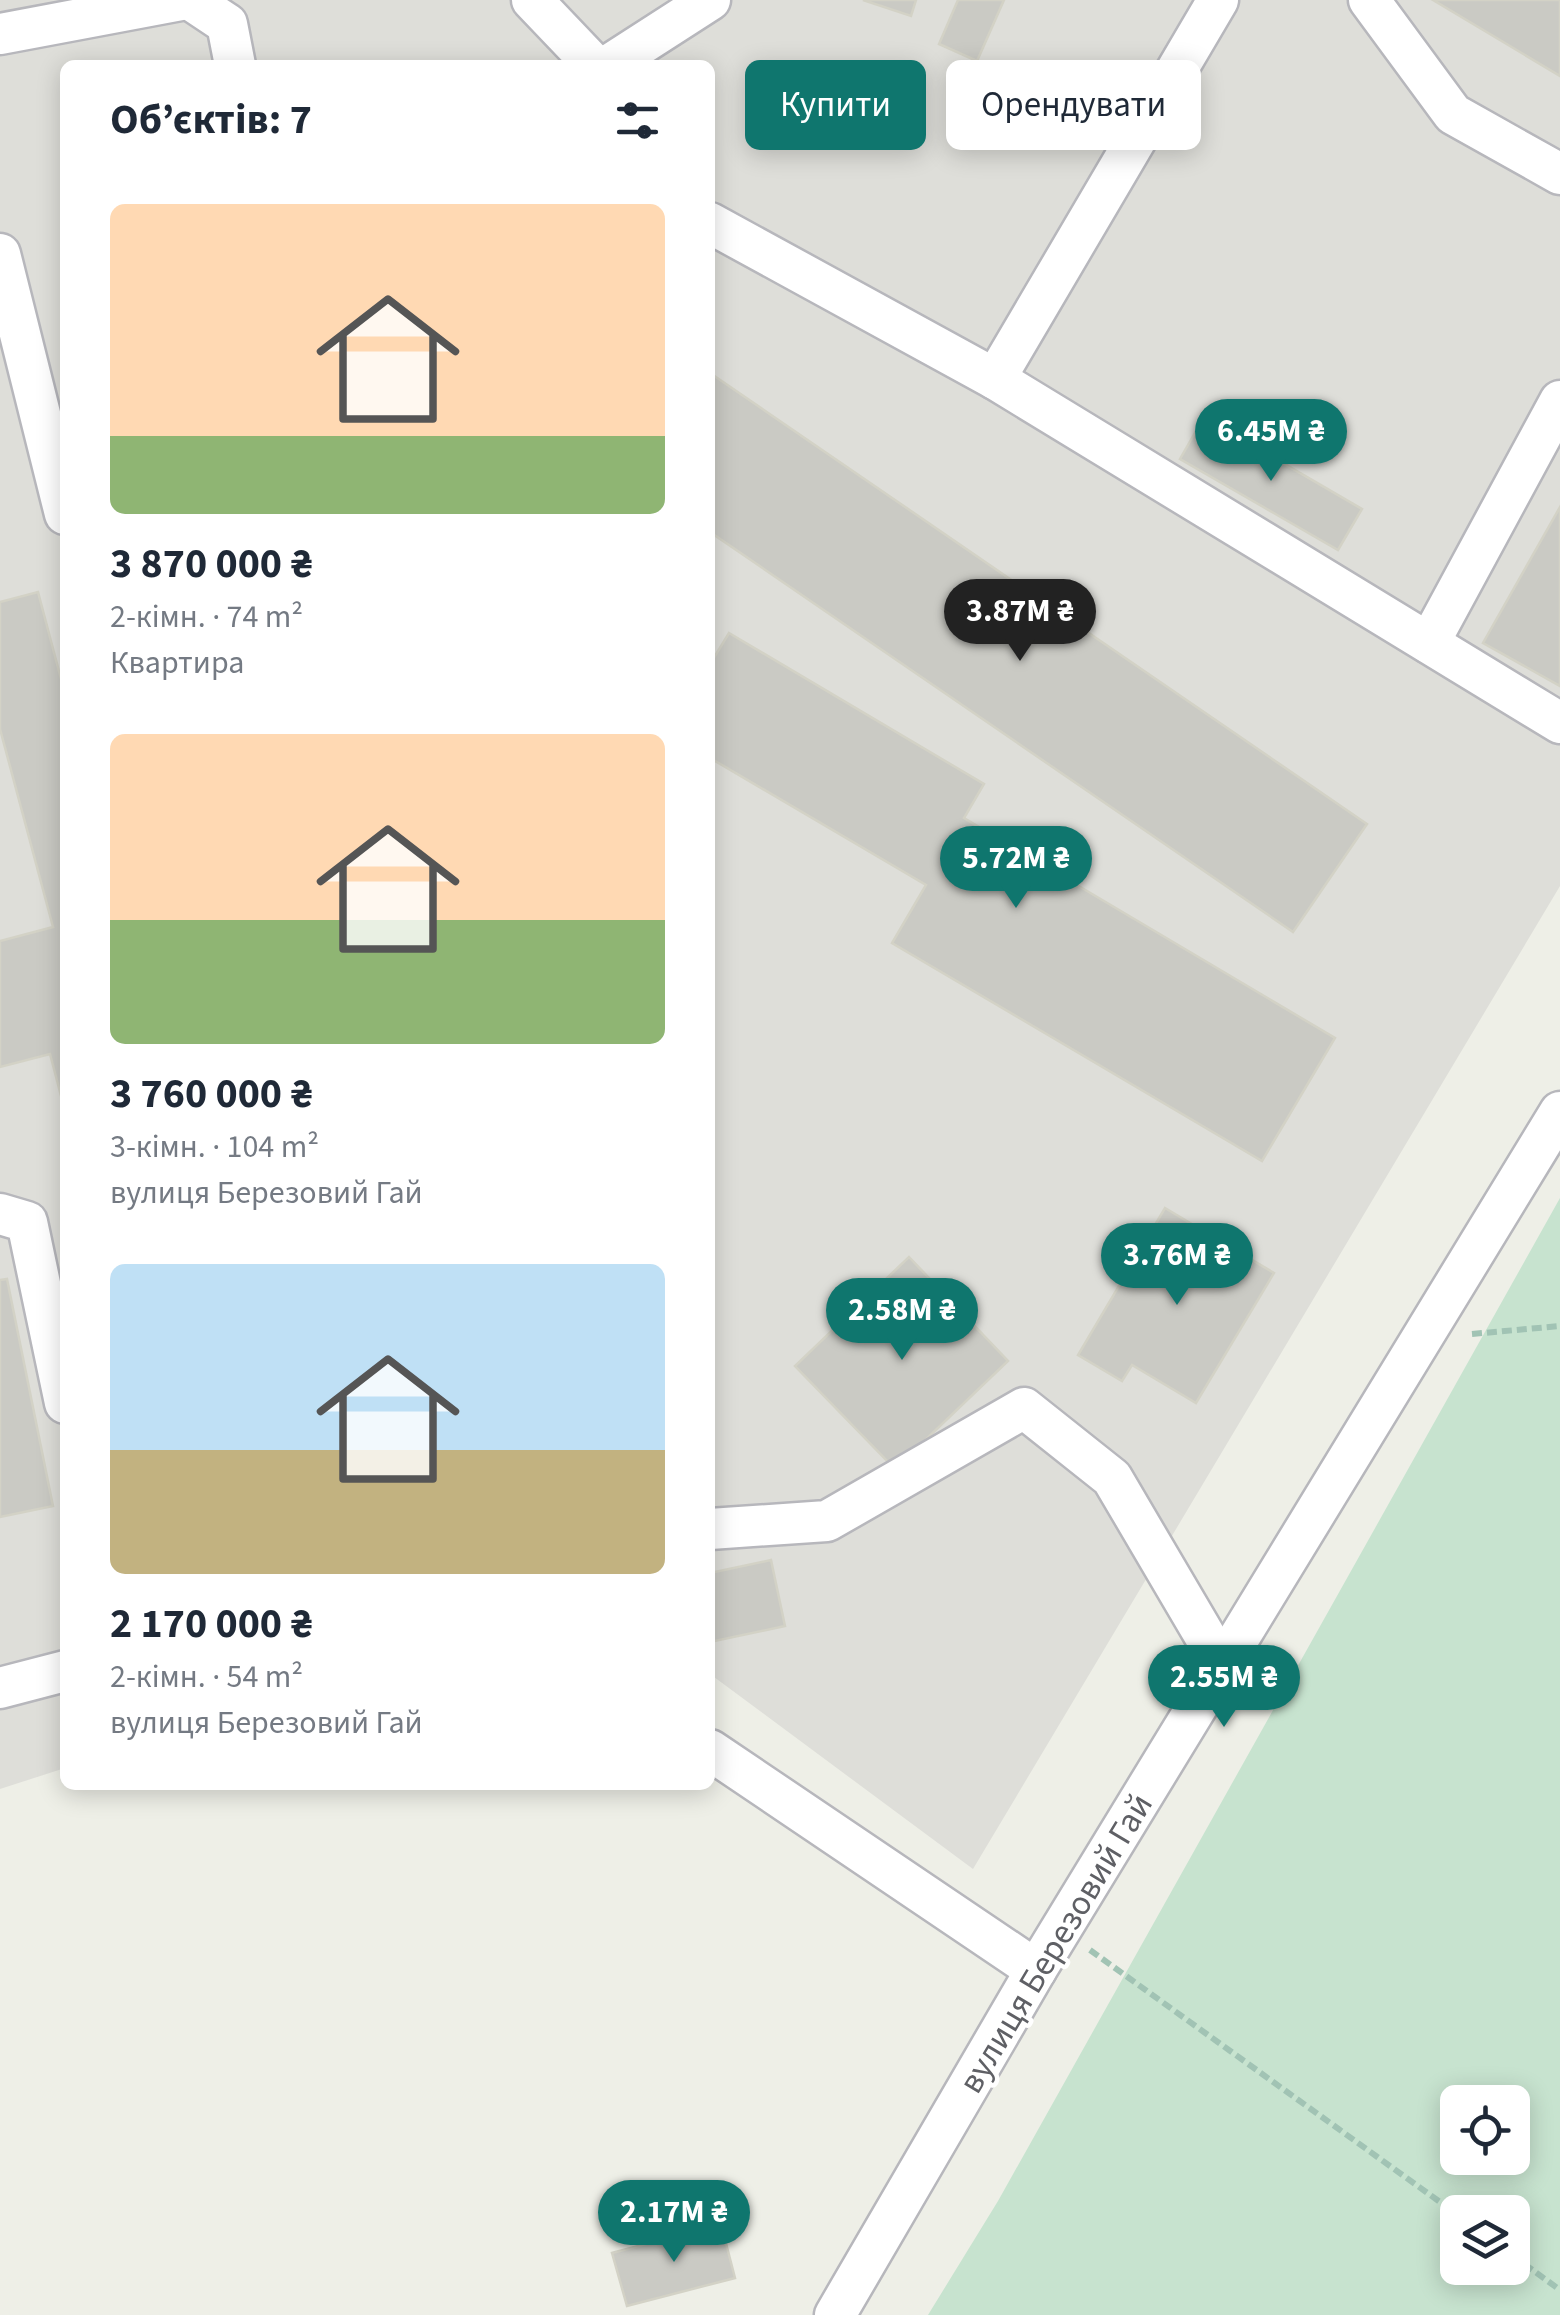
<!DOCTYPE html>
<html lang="uk">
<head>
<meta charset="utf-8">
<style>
	:root { --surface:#fff; --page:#f6f6f7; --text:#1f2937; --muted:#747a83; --accent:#0f766e }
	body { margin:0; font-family:"Source Sans 3",sans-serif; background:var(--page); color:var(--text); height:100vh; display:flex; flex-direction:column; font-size:38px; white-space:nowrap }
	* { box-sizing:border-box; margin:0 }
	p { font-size:32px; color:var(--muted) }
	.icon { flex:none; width:55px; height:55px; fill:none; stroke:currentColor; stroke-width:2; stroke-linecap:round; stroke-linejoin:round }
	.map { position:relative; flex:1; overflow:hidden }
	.drawer { position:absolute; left:60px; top:60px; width:655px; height:1730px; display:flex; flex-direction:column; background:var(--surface); border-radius:15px; box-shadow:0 5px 25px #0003 }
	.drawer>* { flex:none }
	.hud { position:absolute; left:745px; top:60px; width:665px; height:90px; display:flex; gap:20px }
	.controls { position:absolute; left:1440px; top:2085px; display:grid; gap:20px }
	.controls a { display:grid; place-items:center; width:90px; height:90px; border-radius:15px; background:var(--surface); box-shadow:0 5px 25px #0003; font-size:50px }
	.price { position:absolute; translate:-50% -85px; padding:0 22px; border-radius:35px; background:var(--accent); color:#fff; font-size:32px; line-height:65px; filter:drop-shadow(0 2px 5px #0008) }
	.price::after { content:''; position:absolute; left:50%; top:60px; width:30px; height:22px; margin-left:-15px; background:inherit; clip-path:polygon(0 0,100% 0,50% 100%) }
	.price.on { background:#222; color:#fff }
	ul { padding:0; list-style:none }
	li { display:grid; align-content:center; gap:20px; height:530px; padding:0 50px }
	li span { display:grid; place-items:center; height:310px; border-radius:15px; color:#555 }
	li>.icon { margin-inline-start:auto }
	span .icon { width:180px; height:180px; fill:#fffc; stroke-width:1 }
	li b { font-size:42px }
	h2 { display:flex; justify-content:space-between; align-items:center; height:120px; padding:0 50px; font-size:42px }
	.chip { padding:0 35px; border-radius:15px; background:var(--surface); box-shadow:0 5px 25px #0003; font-size:35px; line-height:90px }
	.chip.on { background:var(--accent); color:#fff }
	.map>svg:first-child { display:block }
	.industrial { fill:#deded9 }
	.green { fill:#c7e3cf; fill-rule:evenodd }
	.building { fill:#cacac4; stroke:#d3d2c6; stroke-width:2.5 }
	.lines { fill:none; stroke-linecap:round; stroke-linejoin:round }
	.minor-casing { stroke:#b7b7bc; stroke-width:45 }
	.path { stroke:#a1c3b4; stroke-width:6; stroke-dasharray:10 5; stroke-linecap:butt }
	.minor { stroke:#fff; stroke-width:40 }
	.labels { text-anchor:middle; stroke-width:9; stroke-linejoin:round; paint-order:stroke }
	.street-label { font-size:35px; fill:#5f6065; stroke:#fff }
</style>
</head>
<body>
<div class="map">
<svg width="1560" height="2315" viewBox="0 0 1560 2315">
	<rect width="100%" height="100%" fill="#eeefe7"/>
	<polygon class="industrial" points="0,0 1560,0 1560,886 973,1869 710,1674 710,65 65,65 65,1768 0,1789"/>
	<path class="green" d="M1560 1198V2315H928L998 2201ZM1458 2102H1512V2158H1458ZM1458 2212H1512V2268H1458Z"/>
	<g class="building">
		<polygon points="863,0 916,0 911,16"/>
		<polygon points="958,0 1004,0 977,61 939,44"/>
		<polygon points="1433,0 1560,0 1560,76"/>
		<polygon points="710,373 1367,824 1293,932 710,532"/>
		<polygon points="1204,417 1362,509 1338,550 1180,459"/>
		<polygon points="1560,507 1560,686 1483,643"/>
		<polygon points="38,592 65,694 65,1111 50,1054 0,1067 0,941 53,927 0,729 0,602"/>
		<polygon points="729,633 984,784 964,818 1335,1038 1262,1161 892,943 926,885 710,758 710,664"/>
		<polygon points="1165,1208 1274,1273 1196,1403 1132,1365 1122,1381 1078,1355"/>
		<polygon points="909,1257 1008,1361 895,1469 795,1366"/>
		<polygon points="7,1279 53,1506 0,1517 0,1280"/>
		<polygon points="771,1560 785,1626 710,1642 710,1573"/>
		<polygon points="721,2224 735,2278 627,2306 612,2253"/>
	</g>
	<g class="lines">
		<g class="minor-casing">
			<g id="minor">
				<polyline points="191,0 227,24 235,65"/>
				<polyline points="532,0 594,65"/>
				<polyline points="1369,0 1453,114 1560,174"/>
				<polyline points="0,34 181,0"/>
				<polyline points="609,65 710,0"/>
				<polyline points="710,223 995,379 1560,723"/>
				<polyline points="0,254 65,514"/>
				<polyline points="995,379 1218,0"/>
				<polyline points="1429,643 1560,401"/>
				<polyline points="0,1214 27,1222 65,1403"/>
				<polyline points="710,1529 827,1521 1024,1408 1112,1478 1222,1665"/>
				<polyline points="0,1688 65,1671"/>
				<polyline points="710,1750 1036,1970"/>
				<polyline points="835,2315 1036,1970 1560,1112"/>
			</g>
		</g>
		<g class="path">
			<polyline points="1472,1334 1560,1326"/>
			<polyline points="1090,1950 1458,2215"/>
			<polyline points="1512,2255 1560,2290"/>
		</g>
		<use href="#minor" class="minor"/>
	</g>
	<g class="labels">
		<g class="street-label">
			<text transform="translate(1055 1943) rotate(-59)" y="12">вулиця Березовий Гай</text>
		</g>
	</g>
</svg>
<div class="controls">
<a><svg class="icon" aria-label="locate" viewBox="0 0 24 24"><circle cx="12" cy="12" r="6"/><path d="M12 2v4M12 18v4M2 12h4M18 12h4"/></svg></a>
<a><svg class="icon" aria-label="layers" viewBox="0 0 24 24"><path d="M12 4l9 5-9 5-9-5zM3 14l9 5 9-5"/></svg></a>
</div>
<b class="price" style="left:1271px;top:484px">6.45M ₴</b>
<b class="price on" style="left:1020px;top:664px">3.87M ₴</b>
<b class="price" style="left:1016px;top:911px">5.72M ₴</b>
<b class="price" style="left:1177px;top:1308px">3.76M ₴</b>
<b class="price" style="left:902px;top:1363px">2.58M ₴</b>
<b class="price" style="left:1224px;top:1730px">2.55M ₴</b>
<b class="price" style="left:674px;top:2265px">2.17M ₴</b>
<div class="hud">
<a class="chip on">Купити</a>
<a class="chip">Орендувати</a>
</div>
<section class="drawer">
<h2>Об’єктів: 7<svg class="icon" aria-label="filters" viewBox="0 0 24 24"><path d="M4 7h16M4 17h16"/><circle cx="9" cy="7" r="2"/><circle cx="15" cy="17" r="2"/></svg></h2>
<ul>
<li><span style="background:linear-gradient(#ffd9b3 75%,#8fb573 0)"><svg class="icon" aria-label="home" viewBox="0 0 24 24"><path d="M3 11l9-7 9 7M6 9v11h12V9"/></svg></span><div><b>3 870 000 ₴</b><p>2-кімн. · 74 m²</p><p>Квартира</p></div></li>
<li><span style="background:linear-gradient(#ffd9b3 60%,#8fb573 0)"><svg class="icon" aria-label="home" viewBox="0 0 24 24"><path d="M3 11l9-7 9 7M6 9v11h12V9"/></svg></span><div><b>3 760 000 ₴</b><p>3-кімн. · 104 m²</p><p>вулиця Березовий Гай</p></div></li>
<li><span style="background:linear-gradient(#bfe0f5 60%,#c2b280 0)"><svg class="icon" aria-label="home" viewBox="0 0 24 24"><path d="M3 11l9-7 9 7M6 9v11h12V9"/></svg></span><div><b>2 170 000 ₴</b><p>2-кімн. · 54 m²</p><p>вулиця Березовий Гай</p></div></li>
</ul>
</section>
</div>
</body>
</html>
